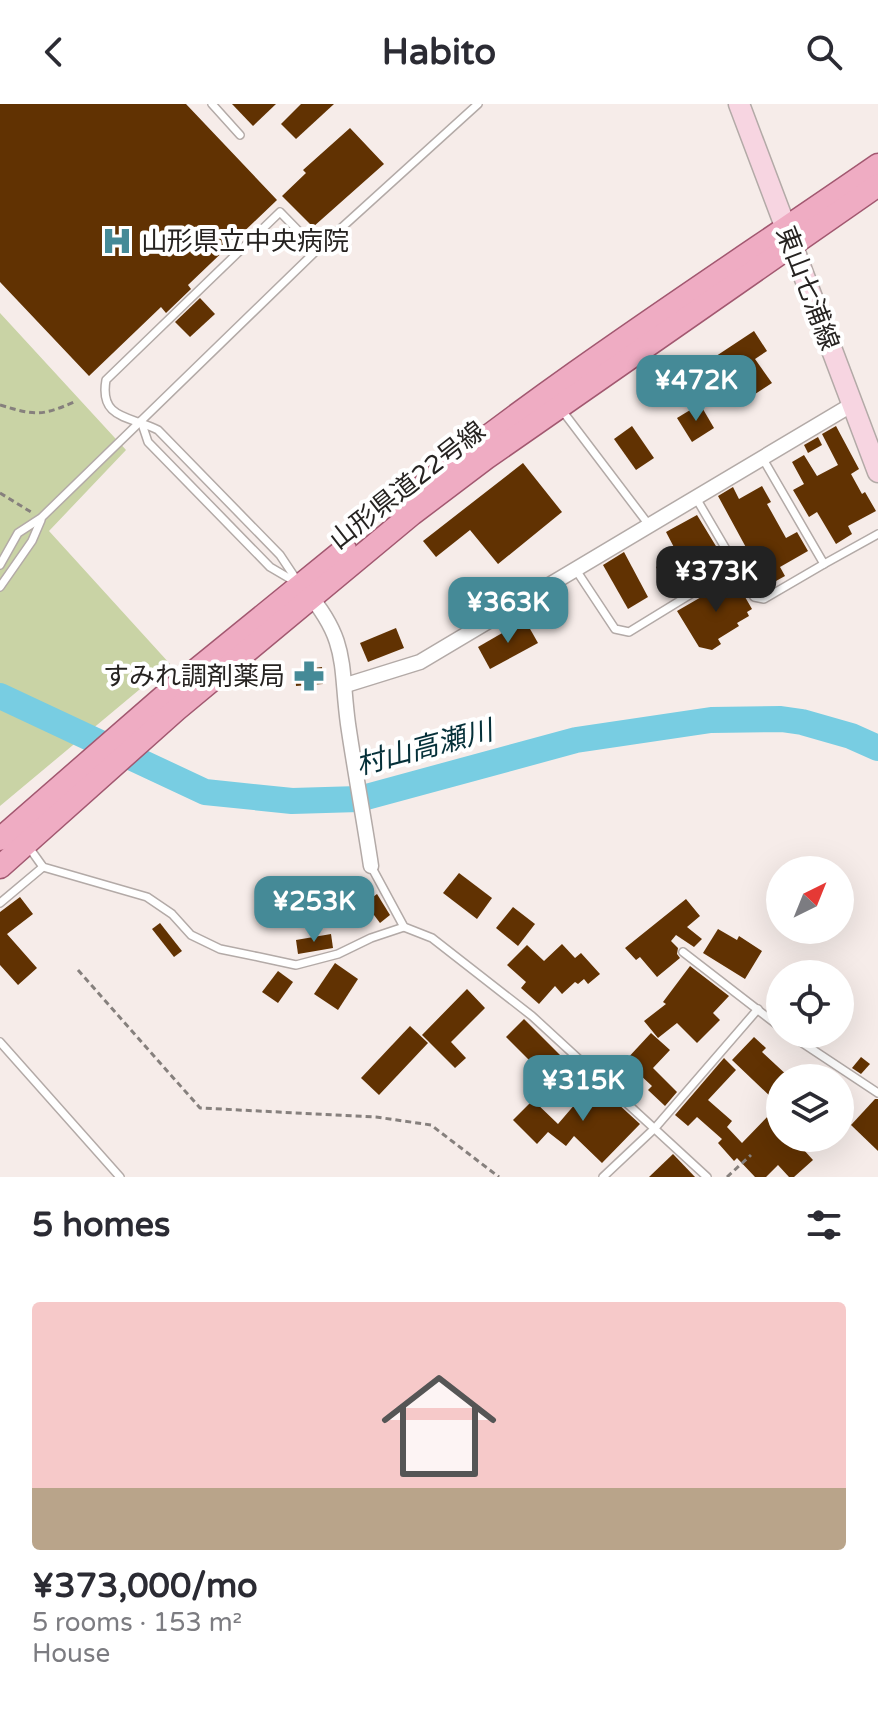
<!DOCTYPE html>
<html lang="en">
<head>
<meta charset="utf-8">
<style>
	:root { --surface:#fff; --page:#f7f7f7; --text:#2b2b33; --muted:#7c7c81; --accent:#458a97 }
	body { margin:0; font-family:"Varela Round","Noto Sans JP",sans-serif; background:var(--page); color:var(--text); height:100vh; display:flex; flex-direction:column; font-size:30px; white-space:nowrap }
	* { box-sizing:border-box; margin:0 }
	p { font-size:26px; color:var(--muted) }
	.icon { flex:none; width:44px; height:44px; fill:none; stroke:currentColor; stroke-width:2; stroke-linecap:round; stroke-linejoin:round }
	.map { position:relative; height:1073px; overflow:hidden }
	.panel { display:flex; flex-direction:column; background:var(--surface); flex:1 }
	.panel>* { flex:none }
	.needle { width:52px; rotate:43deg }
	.buttons { position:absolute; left:766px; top:752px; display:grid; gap:16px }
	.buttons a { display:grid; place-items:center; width:88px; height:88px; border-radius:50%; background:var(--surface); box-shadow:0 8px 32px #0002; font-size:40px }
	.price { position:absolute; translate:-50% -68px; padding:0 18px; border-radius:16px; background:var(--accent); color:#fff; font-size:26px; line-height:52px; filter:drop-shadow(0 2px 4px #0008) }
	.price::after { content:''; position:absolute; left:50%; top:48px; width:24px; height:18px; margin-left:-12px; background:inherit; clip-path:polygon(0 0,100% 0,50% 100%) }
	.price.current { background:#222; color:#fff }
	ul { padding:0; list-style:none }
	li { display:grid; align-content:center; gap:16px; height:424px; padding:0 32px }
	li span { display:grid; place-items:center; height:248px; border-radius:8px; color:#555 }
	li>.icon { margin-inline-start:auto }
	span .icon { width:144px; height:144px; fill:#fffc; stroke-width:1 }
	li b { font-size:34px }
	h2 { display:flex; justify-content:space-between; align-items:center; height:96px; padding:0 32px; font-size:34px }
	header { display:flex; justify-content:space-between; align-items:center; height:104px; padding:0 32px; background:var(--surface); font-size:36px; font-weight:700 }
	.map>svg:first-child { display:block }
	.park { fill:#c9d3a5 }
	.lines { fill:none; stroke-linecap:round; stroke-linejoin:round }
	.river { stroke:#78cde2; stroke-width:26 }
	.building { fill:#613202 }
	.service-casing { stroke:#b3aaa7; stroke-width:10 }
	.minor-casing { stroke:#b3aaa7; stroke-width:17 }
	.secondary-casing { stroke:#b3aaa7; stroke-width:23 }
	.primary-casing { stroke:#a25870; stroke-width:25 }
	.path { stroke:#86807d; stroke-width:3; stroke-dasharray:6 4; stroke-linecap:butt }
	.service { stroke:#fff; stroke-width:7 }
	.minor { stroke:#fff; stroke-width:14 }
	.secondary { stroke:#f7d5e1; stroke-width:20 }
	.primary { stroke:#efacc3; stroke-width:22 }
	.labels { text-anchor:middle; stroke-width:8; stroke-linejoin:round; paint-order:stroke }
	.poi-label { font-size:26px; fill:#262321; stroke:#fff; text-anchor:start }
	.street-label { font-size:26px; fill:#262321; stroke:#fff }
	.water-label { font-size:28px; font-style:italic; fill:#053039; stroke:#fff }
</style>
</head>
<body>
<header><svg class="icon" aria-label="back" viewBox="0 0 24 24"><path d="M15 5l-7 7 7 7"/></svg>Habito<svg class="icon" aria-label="search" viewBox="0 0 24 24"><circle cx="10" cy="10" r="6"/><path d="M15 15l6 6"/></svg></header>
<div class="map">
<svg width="878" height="1073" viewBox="0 0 878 1073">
	<rect width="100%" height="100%" fill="#f6ece9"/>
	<polygon class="park" points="0,209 126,346 49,427 170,560 0,702"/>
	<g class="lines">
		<polyline class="river" points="0,592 205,688 292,697 359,695 576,636 711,616 781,615 802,618 851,632 878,644"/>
	</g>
	<g class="building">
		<polygon points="0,0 186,0 277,96 188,181 191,185 166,209 161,203 89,272 0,178"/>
		<polygon points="232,0 276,0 253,22"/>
		<polygon points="301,0 334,0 296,35 281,20"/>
		<polygon points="350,24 384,60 313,123 282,92 306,69 303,66"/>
		<polygon points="200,194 215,210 190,233 175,218"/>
		<polygon points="754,227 767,247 755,255 772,279 738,301 722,276 711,284 698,264"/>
		<polygon points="700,300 714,324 692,338 677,314"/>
		<polygon points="632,322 654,354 636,366 614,335"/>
		<polygon points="836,322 859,365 851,370 862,390 865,388 876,407 848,422 852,430 836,440 817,408 809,413 793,386 804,380 792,358 804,351 817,372 838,361 822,330"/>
		<polygon points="818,333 822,341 808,349 804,341"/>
		<polygon points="523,359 562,408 498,460 470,426 436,453 423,437"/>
		<polygon points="762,382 771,398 767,400 786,434 797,428 808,447 780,463 785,472 767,482 718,392 733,383 739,395"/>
		<polygon points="697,411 722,452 669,487 656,463 678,451 666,428"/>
		<polygon points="624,448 648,493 628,505 603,461"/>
		<polygon points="734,474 752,505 747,508 749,512 737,519 739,522 718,535 721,540 712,546 699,543 677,507"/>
		<polygon points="525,516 538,539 490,565 478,543"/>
		<polygon points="396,524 404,544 368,558 360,539"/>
		<polygon points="322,563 323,580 296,582 295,566"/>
		<polygon points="459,769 492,794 477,815 443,789"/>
		<polygon points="377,790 390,811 380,819 365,799"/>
		<polygon points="20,793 33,810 7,830 37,864 18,881 0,861 0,808"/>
		<polygon points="686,795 700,812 687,823 702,835 694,843 676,831 671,837 678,844 677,850 680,854 657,873 640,853 636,856 625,844"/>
		<polygon points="513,803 535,820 518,842 496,824"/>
		<polygon points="160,819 182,847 174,853 152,825"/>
		<polygon points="718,825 737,836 739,832 762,847 745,875 703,849"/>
		<polygon points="331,830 333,844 298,850 296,836"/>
		<polygon points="562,840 575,854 581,849 600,870 588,880 584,875 578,880 575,878 562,890 555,882 539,900 521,884 526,878 507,861 527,841 544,857"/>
		<polygon points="335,859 358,875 338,906 314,890"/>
		<polygon points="690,862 729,892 713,909 720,916 697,939 677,919 658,934 644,917 666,900 663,898"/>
		<polygon points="278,867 293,878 278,899 262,888"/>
		<polygon points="467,885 485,904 451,938 466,954 455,964 422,931"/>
		<polygon points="524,915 571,962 542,989 525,971 535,962 506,933"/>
		<polygon points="410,922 428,939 379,991 361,974"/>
		<polygon points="651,929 670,946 653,964 677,988 665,1002 648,986 652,982 625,957"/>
		<polygon points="754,933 766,944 762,948 790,974 780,974 780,988 773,995 732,956"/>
		<polygon points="861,953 870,960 861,970 852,964"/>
		<polygon points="724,954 736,966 708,996 732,1017 727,1023 742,1039 771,1009 780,1018 780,1034 793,1034 813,1056 794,1073 789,1073 778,1061 766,1073 755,1073 737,1054 734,1057 718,1039 722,1035 697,1013 688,1022 675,1011"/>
		<polygon points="594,978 640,1020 602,1059 574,1032 566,1042 548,1028 537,1040 513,1016 533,996 558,1020"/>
		<polygon points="875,995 878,995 878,1047 851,1021"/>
		<polygon points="673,1050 695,1073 649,1073"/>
	</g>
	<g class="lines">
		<g class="service-casing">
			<g id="service">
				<polyline points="212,0 240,31"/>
				<polyline points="561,305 649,421"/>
				<polyline points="141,317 148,338 270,463 299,480"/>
				<polyline points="763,355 824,460 878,430"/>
				<polyline points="696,394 754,493 764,495 824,460"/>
				<polyline points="0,461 18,429 41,414 317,146 478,0"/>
				<polyline points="576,466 615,525 629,528 735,463"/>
				<path d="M298 478 280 451 158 326C131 312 99 316 106 276L280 108 317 146"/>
				<polyline points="0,483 32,437 41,416"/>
				<polyline points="28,742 43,763 147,793 172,810 191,831 220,845 259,853 296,861 338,850 371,834 404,823"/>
				<polyline points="371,762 404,823 432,834 532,912 707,1073"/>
				<polyline points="0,799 43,763"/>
				<polyline points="683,848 780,923"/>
				<polyline points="789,930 878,989"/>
				<polyline points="0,938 120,1073"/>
				<polyline points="603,1073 655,1024 758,905"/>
			</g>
		</g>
		<g class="minor-casing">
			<g id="minor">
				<path d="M306 487C349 537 340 561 348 620 355 668 364 715 371 762"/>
				<polyline points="346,581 420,558 853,300"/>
			</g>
		</g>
		<g class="secondary-casing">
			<polyline id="secondary" points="739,0 878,368"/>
		</g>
		<g class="primary-casing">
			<g id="primary">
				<path d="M397 403C550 279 716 173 878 61"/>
				<polyline points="0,735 163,593 345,445"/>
				<polyline points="0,763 176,606 412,410 486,354 878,81"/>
			</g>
		</g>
		<g class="path">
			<path d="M0 301C34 311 40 313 74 298"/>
			<polyline points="0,389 31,408"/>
			<polyline points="78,866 200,1004 376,1013 431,1021 499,1073"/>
			<polyline points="727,1073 751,1051"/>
		</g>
		<use href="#service" class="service"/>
		<use href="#minor" class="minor"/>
		<use href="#secondary" class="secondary"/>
		<use href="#primary" class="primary"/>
	</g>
	<defs>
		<g id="hospital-bare" transform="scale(2.4)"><path d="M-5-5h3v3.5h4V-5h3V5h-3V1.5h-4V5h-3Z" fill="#458a97" stroke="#fff" stroke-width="2.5" paint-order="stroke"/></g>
		<g id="pharmacy-bare" transform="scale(2.4)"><path d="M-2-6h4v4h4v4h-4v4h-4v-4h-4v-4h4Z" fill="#458a97" stroke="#fff" stroke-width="2.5" paint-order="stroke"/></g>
	</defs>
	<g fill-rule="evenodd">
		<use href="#hospital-bare" x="117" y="137"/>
		<use href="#pharmacy-bare" x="309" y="572"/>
	</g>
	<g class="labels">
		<g class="poi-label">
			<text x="141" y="146">山形県立中央病院</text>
			<text x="285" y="581" text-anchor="end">すみれ調剤薬局</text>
		</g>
		<g class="street-label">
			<text transform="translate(808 184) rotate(69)" y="9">東山七浦線</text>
			<text transform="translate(407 381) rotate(-38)" y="9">山形県道22号線</text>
		</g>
		<g class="water-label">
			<text transform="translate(424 643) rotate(-15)" y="10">村山高瀬川</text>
		</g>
	</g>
</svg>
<div class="buttons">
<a><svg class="needle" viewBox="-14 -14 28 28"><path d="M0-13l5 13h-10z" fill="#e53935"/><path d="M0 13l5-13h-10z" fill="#7c7c81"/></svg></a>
<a><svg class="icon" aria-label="locate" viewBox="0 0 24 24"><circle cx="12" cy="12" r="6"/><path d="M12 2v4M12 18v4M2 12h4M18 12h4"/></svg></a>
<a><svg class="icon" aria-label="layers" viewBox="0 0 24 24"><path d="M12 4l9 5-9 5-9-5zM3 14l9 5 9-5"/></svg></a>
</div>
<b class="price" style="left:696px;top:319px">¥472K</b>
<b class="price current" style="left:716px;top:510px">¥373K</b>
<b class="price" style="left:508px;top:541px">¥363K</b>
<b class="price" style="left:314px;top:840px">¥253K</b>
<b class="price" style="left:583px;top:1019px">¥315K</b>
</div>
<section class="panel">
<h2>5 homes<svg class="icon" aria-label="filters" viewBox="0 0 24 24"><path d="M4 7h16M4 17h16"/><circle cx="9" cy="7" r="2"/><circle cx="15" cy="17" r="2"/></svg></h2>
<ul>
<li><span style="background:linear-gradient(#f6c9c9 75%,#b9a48a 0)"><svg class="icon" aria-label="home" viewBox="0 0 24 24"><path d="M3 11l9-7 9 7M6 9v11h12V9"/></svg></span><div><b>¥373,000/mo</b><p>5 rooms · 153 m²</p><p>House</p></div></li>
</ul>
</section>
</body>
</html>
